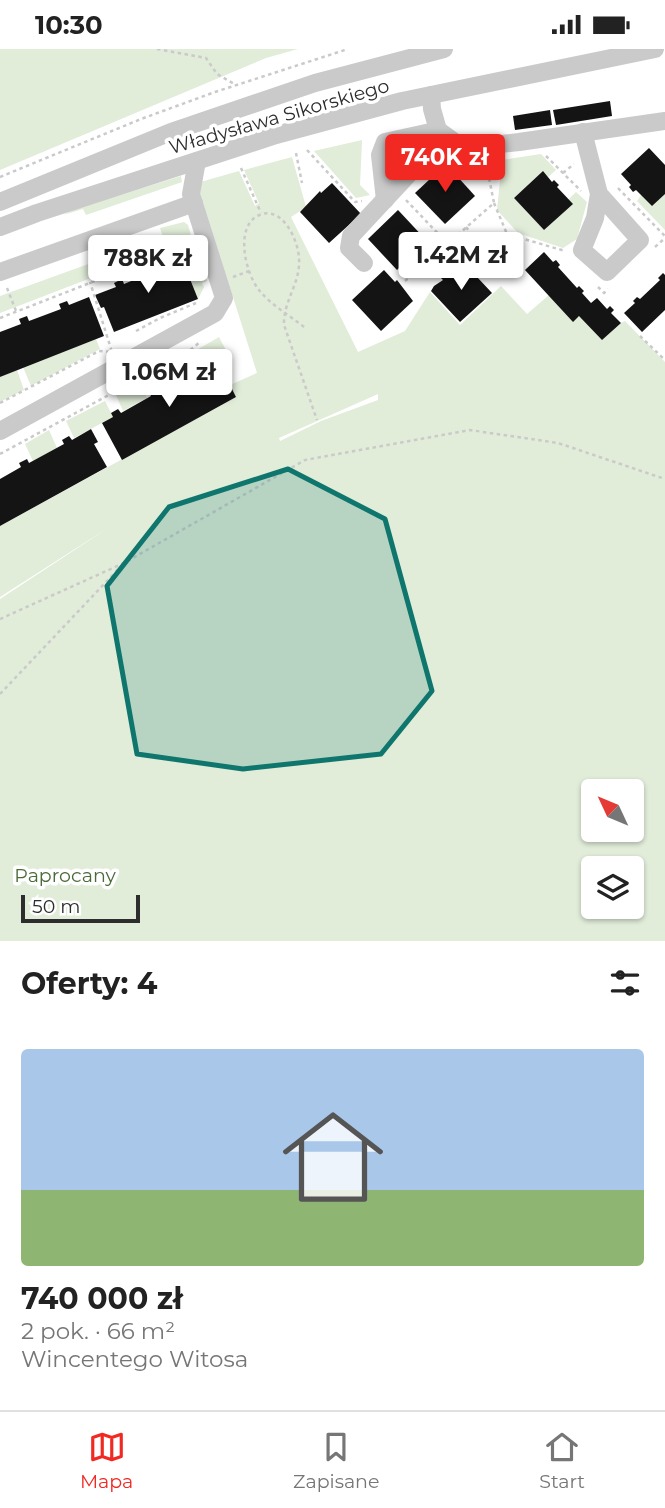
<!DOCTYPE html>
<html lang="pl">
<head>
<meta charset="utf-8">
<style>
	:root { --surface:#fff; --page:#f6f6f6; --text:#222; --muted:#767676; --line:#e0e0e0; --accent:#f12922 }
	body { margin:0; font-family:Montserrat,sans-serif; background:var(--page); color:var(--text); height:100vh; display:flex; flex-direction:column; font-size:26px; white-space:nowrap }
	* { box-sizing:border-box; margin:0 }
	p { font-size:23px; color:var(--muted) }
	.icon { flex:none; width:38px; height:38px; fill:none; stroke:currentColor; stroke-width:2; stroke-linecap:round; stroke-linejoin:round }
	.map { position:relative; height:892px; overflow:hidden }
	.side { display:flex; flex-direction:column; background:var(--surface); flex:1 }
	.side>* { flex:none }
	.needle { width:46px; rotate:314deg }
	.tools { position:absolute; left:581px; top:730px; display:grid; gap:14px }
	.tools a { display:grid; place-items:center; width:63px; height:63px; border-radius:7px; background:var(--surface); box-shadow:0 2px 5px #0004; font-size:35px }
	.scale { position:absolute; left:21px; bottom:18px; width:119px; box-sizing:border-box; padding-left:7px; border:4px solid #2d2d2d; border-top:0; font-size:19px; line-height:24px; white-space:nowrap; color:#2d2d2d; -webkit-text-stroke:5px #fff; paint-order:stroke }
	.price { position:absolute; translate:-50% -60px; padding:0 16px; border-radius:7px; background:#fff; color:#222; font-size:23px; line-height:46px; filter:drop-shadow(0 2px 4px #0008) }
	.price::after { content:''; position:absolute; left:50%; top:42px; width:21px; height:16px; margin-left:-10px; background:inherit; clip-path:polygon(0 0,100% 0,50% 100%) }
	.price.active { background:var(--accent); color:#fff }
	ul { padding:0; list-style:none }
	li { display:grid; align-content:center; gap:14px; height:371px; padding:0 21px }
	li+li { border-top:2px solid var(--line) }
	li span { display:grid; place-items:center; height:217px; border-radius:7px; color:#555 }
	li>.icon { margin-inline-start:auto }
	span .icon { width:126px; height:126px; fill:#fffc; stroke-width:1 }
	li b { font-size:30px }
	h2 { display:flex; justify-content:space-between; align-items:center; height:84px; padding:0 21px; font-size:30px }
	.status { display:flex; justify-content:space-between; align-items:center; height:49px; padding:0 35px; background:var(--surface); direction:ltr }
	.status svg { height:19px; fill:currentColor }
	.dock { display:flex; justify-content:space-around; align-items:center; height:98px; border-top:2px solid var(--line); background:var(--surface); font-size:19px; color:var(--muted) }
	.dock a { display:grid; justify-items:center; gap:4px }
	.dock .active { color:var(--accent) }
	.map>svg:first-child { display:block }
	.green { fill:#e1ecd9; fill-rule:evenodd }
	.building { fill:#141414 }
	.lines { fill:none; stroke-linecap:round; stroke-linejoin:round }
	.path { stroke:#cacaca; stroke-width:2.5; stroke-dasharray:3.5 3.5; stroke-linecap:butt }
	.minor { stroke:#cacaca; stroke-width:18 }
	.marked { fill:#0f766e; fill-opacity:0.2; stroke:#0f766e; stroke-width:5; stroke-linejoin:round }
	.labels { text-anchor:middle; stroke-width:7; stroke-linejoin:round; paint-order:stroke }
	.street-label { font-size:19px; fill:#2d2d2d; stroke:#fff }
	.park-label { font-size:19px; fill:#4a6b38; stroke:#fff }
</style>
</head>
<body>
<div class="status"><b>10:30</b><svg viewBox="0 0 49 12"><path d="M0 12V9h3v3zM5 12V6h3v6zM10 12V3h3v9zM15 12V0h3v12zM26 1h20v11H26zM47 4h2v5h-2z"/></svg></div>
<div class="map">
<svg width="665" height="892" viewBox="0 0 665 892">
	<rect width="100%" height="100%" fill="#fff"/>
	<g class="green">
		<polygon points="0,0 298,0 266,9 0,121"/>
		<polygon points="362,91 360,136 370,146 356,149 314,102"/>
		<polygon points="541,105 556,121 548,128 542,123 514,149 544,181 572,155 568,151 576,143 587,153 577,190 563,199 518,184 497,161 502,111"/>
		<path d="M292 108 306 158 291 168 358 303 405 282 430 243 460 276 501 237 527 265 549 246 573 272 579 267 621 274 625 272 665 313V892H0V550L114 475 0 548V477L236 348 230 336 257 324 197 134 239 122 255 157 259 154 244 121ZM378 345V351L321 372 280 392 279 389ZM593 742H632V780H593ZM593 819H632V858H593Z"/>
		<polygon points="181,127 182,133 86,166 83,160 63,166 73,161"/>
		<polygon points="665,145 665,181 637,152 641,146"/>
		<polygon points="184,173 188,176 192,190 0,264 0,247 163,188 160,179"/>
		<polygon points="195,197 207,232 202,234 204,238 198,250 188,225 192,223 187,210 166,218 165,208"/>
		<polygon points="219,288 228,305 203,319 195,302"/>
		<polygon points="96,290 100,300 31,337 23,318"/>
		<polygon points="180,310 189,327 164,340 156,323"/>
		<polygon points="17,321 24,341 0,353 0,328"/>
		<polygon points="140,332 147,349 123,362 116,346"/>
		<polygon points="105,352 113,368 74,389 66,372"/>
		<polygon points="49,381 57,399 33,412 25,395"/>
	</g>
	<g class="building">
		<polygon points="610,52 612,67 556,76 553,61"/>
		<polygon points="550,61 552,76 515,81 513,67"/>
		<polygon points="649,99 665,116 665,145 652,157 636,141 633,143 629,138 631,136 621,125"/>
		<polygon points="446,115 475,147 445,175 415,144"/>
		<polygon points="543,122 552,133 554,131 559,136 557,138 573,155 544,181 514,149"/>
		<polygon points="332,134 361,165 329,194 300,163 320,142 321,144"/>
		<polygon points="398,161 427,192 397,221 368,190"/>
		<polygon points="544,203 553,213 556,211 560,216 558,218 577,239 579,237 584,242 582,244 591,254 597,249 607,260 610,257 614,261 611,264 621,274 602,291 579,267 573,273 525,221"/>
		<polygon points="187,210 192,223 188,225 198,250 114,283 104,258 101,259 95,246 116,238 114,234 122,230 124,235 158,221 157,217 165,214 166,218"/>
		<polygon points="463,213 492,244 460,273 431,242 434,237 443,231 441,229"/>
		<polygon points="384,221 395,233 397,231 413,252 381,282 352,251"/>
		<polygon points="663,224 665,226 665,261 642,283 624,264 635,254 633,252 637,248 640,250 660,231 658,229"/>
		<polygon points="89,248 104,287 0,328 0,283 21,275 19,270 27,267 29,272 61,260 59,255 67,252 69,256"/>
		<polygon points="220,309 227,322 224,324 236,348 122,411 102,374 113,368 111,364 118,360 121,364 151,347 149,343 156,339 158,343 193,324 191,320 198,316 201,320"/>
		<polygon points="91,380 98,393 94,395 107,418 0,477 0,430 21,418 19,414 27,410 29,414 64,395 62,391 69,387 72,391"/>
	</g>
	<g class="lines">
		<g class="path">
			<polyline points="157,0 206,9 217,25 236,36"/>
			<polyline points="307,101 355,153 362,152"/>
			<polyline points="296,104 302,134"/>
			<polyline points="546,107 581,142"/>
			<polyline points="433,115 444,107"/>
			<polyline points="241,119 261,164"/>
			<polyline points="563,124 574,115"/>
			<polyline points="0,128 141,70 215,43 348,0"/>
			<polyline points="464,129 487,120"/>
			<polyline points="618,139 665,187"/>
			<polyline points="406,151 447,194"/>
			<polyline points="494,154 507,185"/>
			<path d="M466 178C481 196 483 232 515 216 521 202 517 196 507 185L565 202"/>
			<polyline points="655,198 665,189"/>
			<polyline points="233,228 249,222"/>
			<polyline points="405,232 494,154 486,114"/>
			<polyline points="598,238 604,244 608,240"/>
			<polyline points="7,239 16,262"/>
			<polyline points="0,269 190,195"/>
			<path d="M304 278C289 266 271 256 259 241 245 224 233 174 262 165 284 159 298 192 299 209 301 234 283 252 284 276L317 371"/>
			<polyline points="136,282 160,269 196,254"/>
			<polyline points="640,287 665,311"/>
			<polyline points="0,354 99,302 112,303 90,233"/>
			<polyline points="0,405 188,303 201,292"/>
			<polyline points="0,570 124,514 305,411 470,381 558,394 665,430"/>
			<polyline points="0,645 123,515"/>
		</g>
		<g class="minor">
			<polyline points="431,46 432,60 438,81 463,99 519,93 665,72"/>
			<polyline points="583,83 599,145 595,169 582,201 607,223 640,191 599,145"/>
			<polyline points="385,151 380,106 385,93 435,82"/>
			<polyline points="0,153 171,83 315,34 444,0"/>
			<polyline points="0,178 37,164 276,86 402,52 655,0"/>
			<polyline points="364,214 349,199 351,187 417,116 424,85"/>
			<polyline points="0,223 194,154"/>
			<polyline points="0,382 215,264 224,249 191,145 197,112"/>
		</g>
	</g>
	<path class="marked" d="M288 420 385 470 432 642 381 705 243 720 137 705 107 537 169 458Z"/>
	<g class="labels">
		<g class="street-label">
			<text transform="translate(279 67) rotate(-16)" y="7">Władysława Sikorskiego</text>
		</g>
		<g class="park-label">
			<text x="65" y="833">Paprocany</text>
		</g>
	</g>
</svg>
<div class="tools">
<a><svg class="needle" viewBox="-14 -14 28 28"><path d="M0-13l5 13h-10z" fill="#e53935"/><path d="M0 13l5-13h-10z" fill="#767676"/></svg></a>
<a><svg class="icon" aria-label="layers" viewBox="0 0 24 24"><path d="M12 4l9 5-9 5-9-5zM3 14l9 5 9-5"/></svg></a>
</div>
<div class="scale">50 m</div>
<b class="price active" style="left:445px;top:145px">740K zł</b>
<b class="price" style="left:461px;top:243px">1.42M zł</b>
<b class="price" style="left:148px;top:246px">788K zł</b>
<b class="price" style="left:169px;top:360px">1.06M zł</b>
</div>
<section class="side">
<h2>Oferty: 4<svg class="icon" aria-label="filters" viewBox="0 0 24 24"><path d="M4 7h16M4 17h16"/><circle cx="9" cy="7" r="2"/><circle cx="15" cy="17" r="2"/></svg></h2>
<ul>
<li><span style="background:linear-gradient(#a9c7e8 65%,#8fb573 0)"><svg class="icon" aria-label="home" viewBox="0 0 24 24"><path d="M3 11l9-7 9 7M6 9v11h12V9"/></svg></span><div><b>740 000 zł</b><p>2 pok. · 66 m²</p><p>Wincentego Witosa</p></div></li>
</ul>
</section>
<nav class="dock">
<a class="active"><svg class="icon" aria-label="map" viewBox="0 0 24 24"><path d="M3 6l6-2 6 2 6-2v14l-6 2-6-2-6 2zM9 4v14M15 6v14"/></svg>Mapa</a>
<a><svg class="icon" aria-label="saved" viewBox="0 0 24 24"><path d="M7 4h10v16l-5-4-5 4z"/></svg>Zapisane</a>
<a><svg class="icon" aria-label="home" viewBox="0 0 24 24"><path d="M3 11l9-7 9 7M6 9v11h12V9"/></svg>Start</a>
</nav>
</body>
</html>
